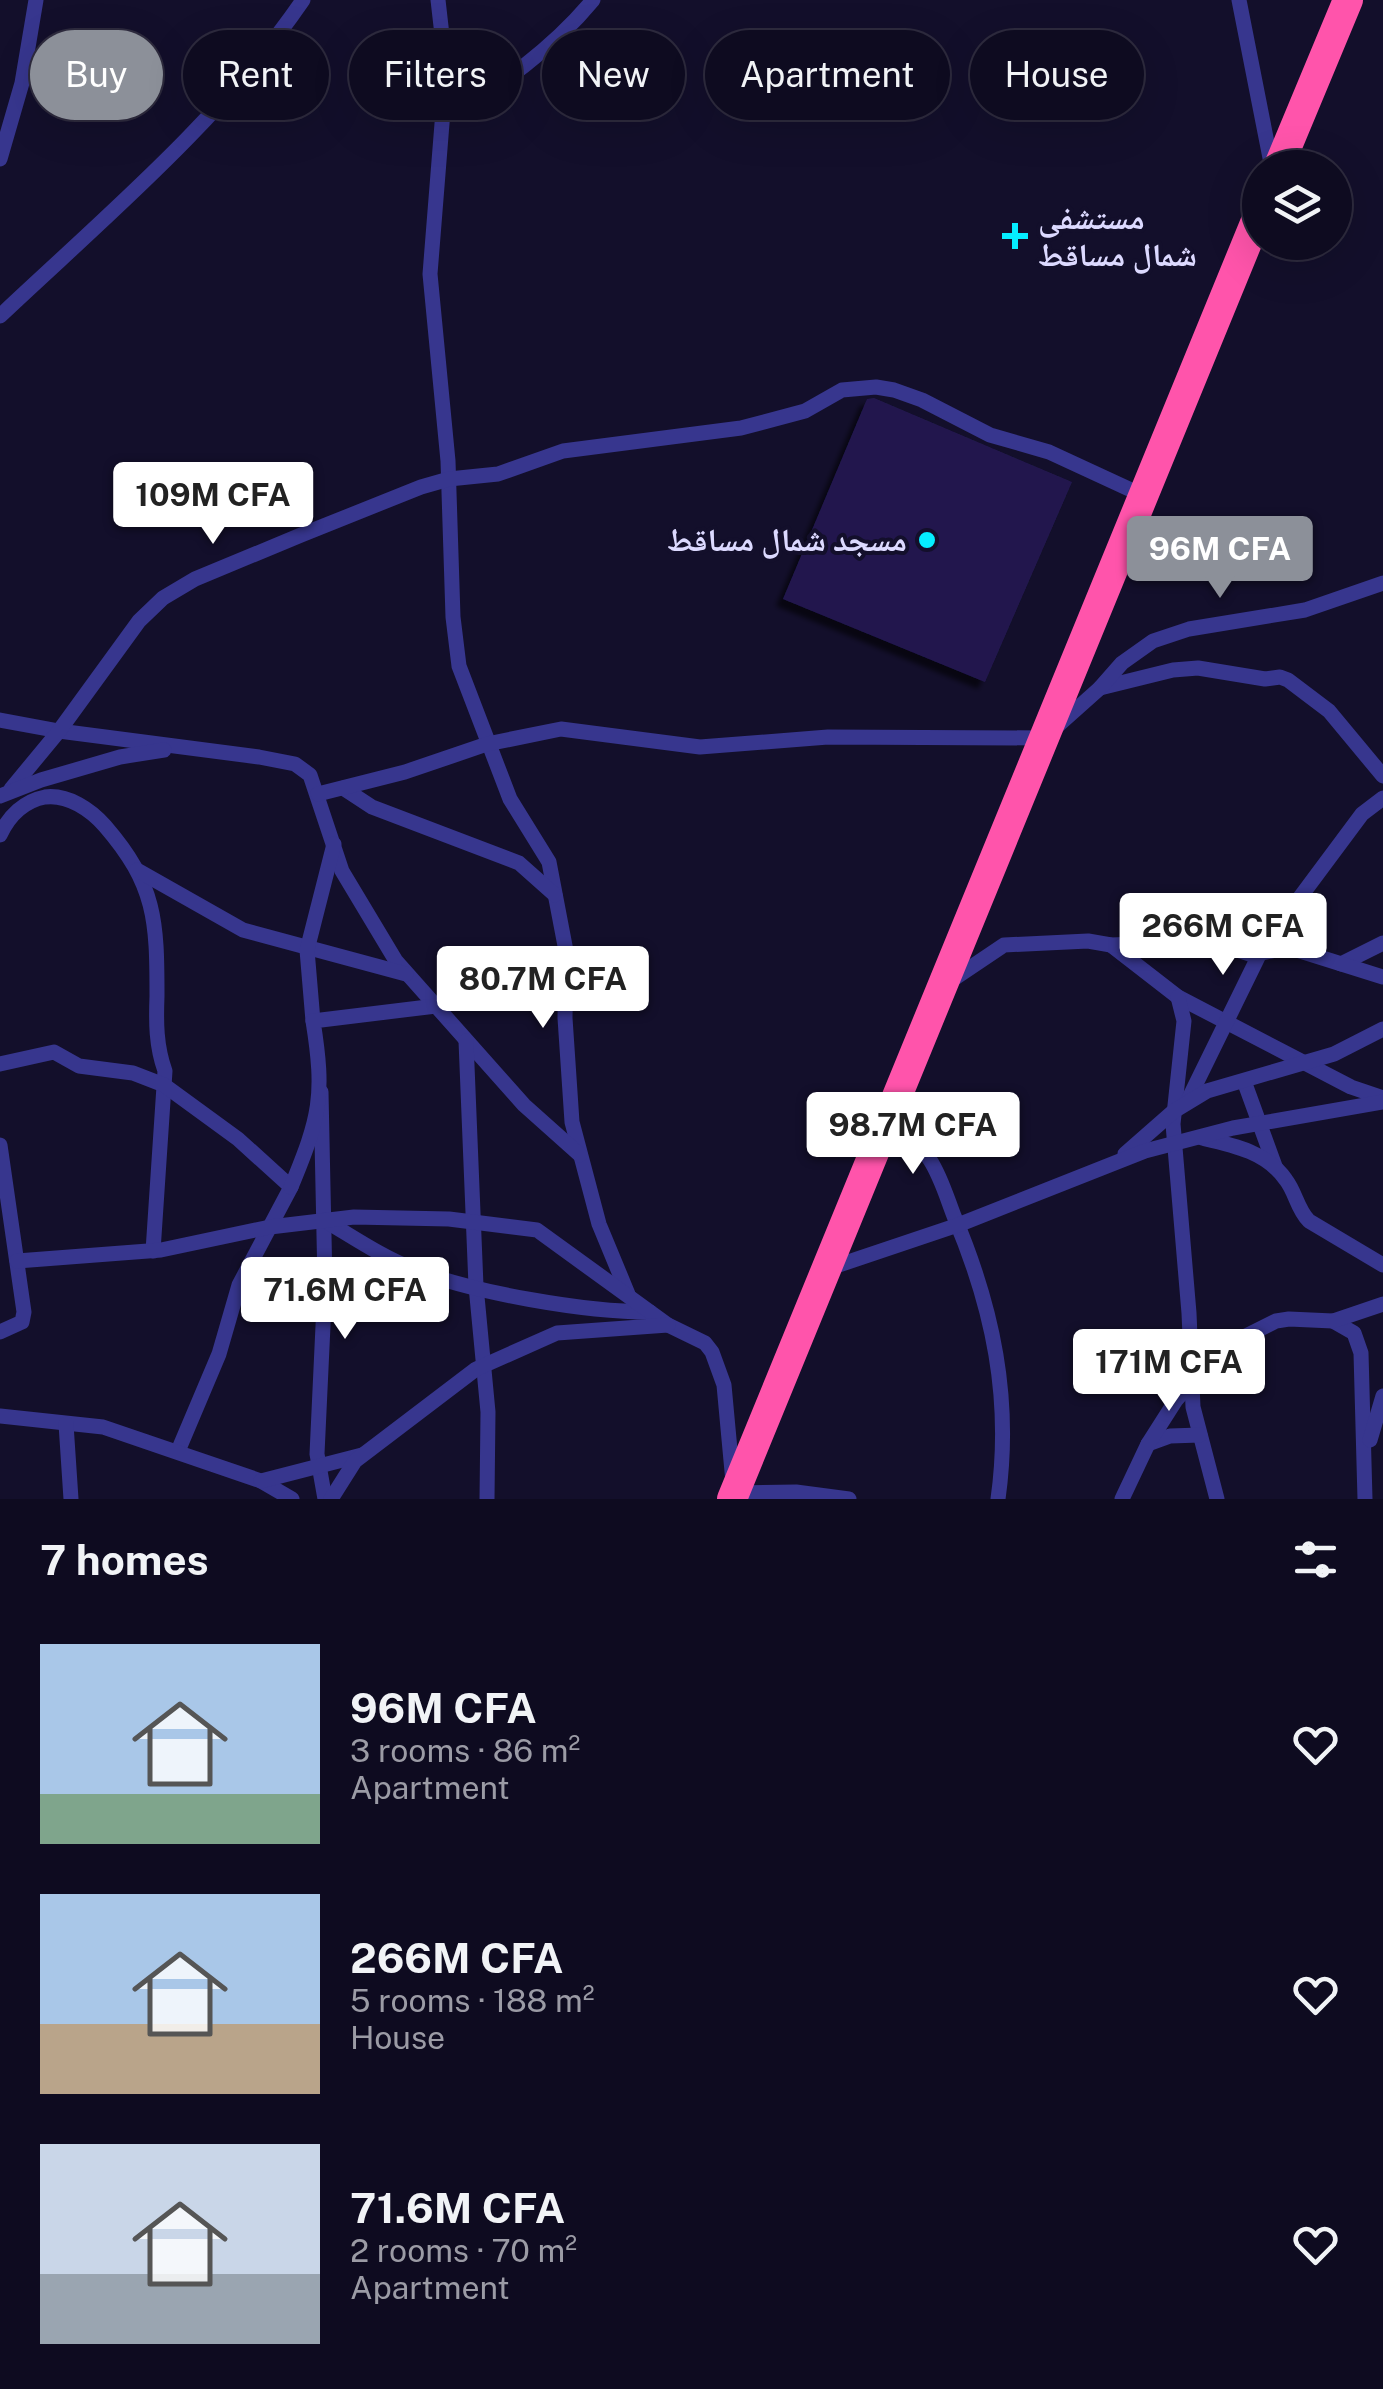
<!DOCTYPE html>
<html lang="en">
<head>
<meta charset="utf-8">
<style>
	:root { --surface:#0e0b20; --page:#171429; --text:#f1f3f6; --muted:#9b9ba5; --line:#2e2b3e; --accent:#8c9099 }
	body { margin:0; font-family:"Public Sans","Noto Naskh Arabic",sans-serif; background:var(--page); color:var(--text); height:100vh; display:flex; flex-direction:column; font-size:38px; white-space:nowrap }
	* { box-sizing:border-box; margin:0 }
	p { font-size:32px; color:var(--muted) }
	.icon { flex:none; width:55px; height:55px; fill:none; stroke:currentColor; stroke-width:2; stroke-linecap:round; stroke-linejoin:round }
	.map { position:relative; height:1499px; overflow:hidden }
	.panel { display:flex; flex-direction:column; background:var(--surface); flex:1 }
	.panel>* { flex:none }
	.guide { position:absolute; left:30px; top:30px; width:1325px; height:90px; display:flex; gap:20px }
	.tools { position:absolute; left:1242px; top:150px; display:grid; gap:20px }
	.tools a { display:grid; place-items:center; width:110px; height:110px; border-radius:50%; background:var(--surface); box-shadow:0 10px 40px #0002,0 0 0 2px var(--line); font-size:50px }
	.price { position:absolute; translate:-50% -85px; padding:0 22px; border-radius:10px; background:#fff; color:#222; font-size:32px; line-height:65px; filter:drop-shadow(0 2px 5px #0008) }
	.price::after { content:''; position:absolute; left:50%; top:60px; width:30px; height:22px; margin-left:-15px; background:inherit; clip-path:polygon(0 0,100% 0,50% 100%) }
	.price.current { background:var(--accent); color:#fff }
	ul { padding:0; list-style:none }
	li { display:flex; align-items:center; gap:30px; height:250px; padding:0 40px }
	li span { display:grid; place-items:center; flex:none; width:280px; height:200px; border-radius:0px; color:#555 }
	li>.icon { margin-inline-start:auto }
	span .icon { width:120px; height:120px; fill:#fffc; stroke-width:1 }
	li b { font-size:42px }
	h2 { display:flex; justify-content:space-between; align-items:center; height:120px; padding:0 40px; font-size:42px }
	.chip { padding:0 35px; border-radius:45px; background:var(--surface); box-shadow:0 10px 40px #0002,0 0 0 2px var(--line); font-size:35px; line-height:90px }
	.chip.current { background:var(--accent); color:#fff }
	.map>svg:first-child { display:block }
	.building { fill:#22194e; filter:url(#shadow) }
	.lines { fill:none; stroke-linecap:round; stroke-linejoin:round }
	.street { stroke:#37368e; stroke-width:15 }
	.highway { stroke:#ff54ab; stroke-width:30 }
	.poi-dot { fill:#05eeff; stroke:#130f2b; stroke-width:4 }
	.labels { text-anchor:middle; stroke-width:8; stroke-linejoin:round; paint-order:stroke }
	.poi-label { font-size:32px; font-weight:bold; fill:#dcd9ff; stroke:#130f2b; text-anchor:start }
</style>
</head>
<body>
<div class="map">
<svg width="1383" height="1499" viewBox="0 0 1383 1499">
	<defs>
		<filter id="shadow"><feDropShadow dx="-7" dy="7" stdDeviation="2.5" flood-color="#0009"/></filter>
	</defs>
	<rect width="100%" height="100%" fill="#130f2b"/>
	<polygon class="building" points="874,398 1072,482 985,682 783,599 867,399"/>
	<g class="lines">
		<g class="street">
			<polyline points="438,0 442,35 443,111 430,274 448,461 453,617 459,666 510,799 549,862 566,951 565,1018 572,1122 599,1224 628,1294"/>
			<polyline points="1239,0 1272,168"/>
			<path d="M443 111C493 98 560 40 593 0"/>
			<polyline points="0,159 22,83 36,0"/>
			<path d="M0 316C106 216 220 121 303 0"/>
			<polyline points="1100,688 1173,670 1198,668 1265,679 1280,677 1288,680 1329,711 1383,776"/>
			<polyline points="0,720 59,731 259,757 295,764 310,775 342,871 396,961 524,1105 580,1155"/>
			<polyline points="343,788 372,807 519,863 555,895"/>
			<polyline points="11,789 59,731 139,621 163,598 195,579 301,535 421,487 449,479 498,474 563,451 741,428 805,411 842,390 876,387 894,390 922,400 990,435 1049,452 1142,495"/>
			<polyline points="318,794 405,772 487,744 561,729 700,747 828,737 1044,738 1100,688 1122,663 1153,641 1189,629 1305,610 1383,583"/>
			<polyline points="0,796 41,780 120,757 164,750"/>
			<path d="M0 835C9 816 24 801 45 797 68 794 91 810 105 826 156 885 157 921 157 996 156 1022 156 1046 165 1071L153 1251"/>
			<polyline points="137,870 243,930 406,974"/>
			<polyline points="1111,945 1178,997 1351,1087 1383,1098"/>
			<polyline points="1341,964 1383,943"/>
			<polyline points="946,984 1004,945 1088,941 1111,945 1210,941 1252,955 1281,949 1297,950 1383,977"/>
			<polyline points="1178,997 1184,1021 1173,1124 1189,1313 1193,1407 1217,1499"/>
			<polyline points="313,1021 307,950 334,844"/>
			<polyline points="466,1041 476,1286 488,1412 487,1499"/>
			<polyline points="0,1064 54,1052 79,1066 133,1073 164,1085 238,1139 291,1187 239,1285 219,1354 178,1451"/>
			<polyline points="1244,1081 1275,1166"/>
			<polyline points="321,1092 325,1283 317,1454 325,1499"/>
			<polyline points="1188,1100 1263,947 1362,814 1383,798"/>
			<path d="M890 1114C904 1129 919 1143 930 1160 941 1177 947 1198 954 1216 993 1308 1012 1399 998 1499"/>
			<path d="M1202 1138C1233 1145 1267 1152 1286 1180 1296 1193 1297 1209 1309 1221L1383 1265"/>
			<polyline points="0,1145 24,1312 22,1322 0,1332"/>
			<polyline points="1125,1154 1174,1111 1207,1091 1334,1054 1383,1029"/>
			<path d="M291 1187C320 1117 325 1096 313 1021L436 1006"/>
			<path d="M324 1220C353 1237 382 1257 413 1269 474 1293 585 1312 650 1312"/>
			<polyline points="17,1261 161,1250 270,1227 354,1217 449,1219 537,1230 668,1325 705,1343 712,1352 724,1385 734,1493 796,1492 849,1499"/>
			<polyline points="830,1268 958,1225 1145,1151 1233,1128 1383,1102"/>
			<polyline points="1333,1321 1354,1333 1361,1353 1365,1499"/>
			<polyline points="0,1416 103,1427 261,1481 292,1499"/>
			<polyline points="66,1424 71,1499"/>
			<polyline points="1370,1440 1383,1396"/>
			<polyline points="1148,1444 1170,1436 1200,1435"/>
			<polyline points="261,1481 362,1455"/>
			<polyline points="331,1499 355,1461 476,1369 557,1333 668,1325"/>
			<polyline points="1122,1499 1148,1444 1176,1400 1222,1348 1276,1321 1289,1319 1333,1321 1383,1304"/>
		</g>
		<g class="highway">
			<polyline points="1278,168 1348,0"/>
			<polyline points="732,1499 1260,211"/>
		</g>
	</g>
	<g class="poi-dot">
		<path d="M1010 221h10v10h10v10h-10v10h-10v-10h-10v-10h10z"/>
		<circle cx="927" cy="540" r="10"/>
	</g>
	<g class="labels">
		<g class="poi-label">
			<text x="1038" y="229">مستشفى<tspan x="1038" dy="37">شمال مساقط</tspan></text>
			<text x="907" y="551" text-anchor="end">مسجد شمال مساقط</text>
		</g>
	</g>
</svg>
<div class="tools">
<a><svg class="icon" aria-label="layers" viewBox="0 0 24 24"><path d="M12 4l9 5-9 5-9-5zM3 14l9 5 9-5"/></svg></a>
</div>
<b class="price" style="left:213px;top:547px">109M CFA</b>
<b class="price current" style="left:1220px;top:601px">96M CFA</b>
<b class="price" style="left:1223px;top:978px">266M CFA</b>
<b class="price" style="left:543px;top:1031px">80.7M CFA</b>
<b class="price" style="left:913px;top:1177px">98.7M CFA</b>
<b class="price" style="left:345px;top:1342px">71.6M CFA</b>
<b class="price" style="left:1169px;top:1414px">171M CFA</b>
<div class="guide">
<a class="chip current">Buy</a>
<a class="chip">Rent</a>
<a class="chip">Filters</a>
<a class="chip">New</a>
<a class="chip">Apartment</a>
<a class="chip">House</a>
</div>
</div>
<section class="panel">
<h2>7 homes<svg class="icon" aria-label="filters" viewBox="0 0 24 24"><path d="M4 7h16M4 17h16"/><circle cx="9" cy="7" r="2"/><circle cx="15" cy="17" r="2"/></svg></h2>
<ul>
<li><span style="background:linear-gradient(#a9c7e8 75%,#7fa58c 0)"><svg class="icon" aria-label="home" viewBox="0 0 24 24"><path d="M3 11l9-7 9 7M6 9v11h12V9"/></svg></span><div><b>96M CFA</b><p>3 rooms · 86 m²</p><p>Apartment</p></div><svg class="icon" aria-label="heart" viewBox="0 0 24 24"><path d="M12 20l-8-8c-3-5 5-10 8-4 3-6 11-1 8 4z"/></svg></li>
<li><span style="background:linear-gradient(#a9c7e8 65%,#b9a48a 0)"><svg class="icon" aria-label="home" viewBox="0 0 24 24"><path d="M3 11l9-7 9 7M6 9v11h12V9"/></svg></span><div><b>266M CFA</b><p>5 rooms · 188 m²</p><p>House</p></div><svg class="icon" aria-label="heart" viewBox="0 0 24 24"><path d="M12 20l-8-8c-3-5 5-10 8-4 3-6 11-1 8 4z"/></svg></li>
<li><span style="background:linear-gradient(#c9d6e8 65%,#9aa5b1 0)"><svg class="icon" aria-label="home" viewBox="0 0 24 24"><path d="M3 11l9-7 9 7M6 9v11h12V9"/></svg></span><div><b>71.6M CFA</b><p>2 rooms · 70 m²</p><p>Apartment</p></div><svg class="icon" aria-label="heart" viewBox="0 0 24 24"><path d="M12 20l-8-8c-3-5 5-10 8-4 3-6 11-1 8 4z"/></svg></li>
</ul>
</section>
</body>
</html>
